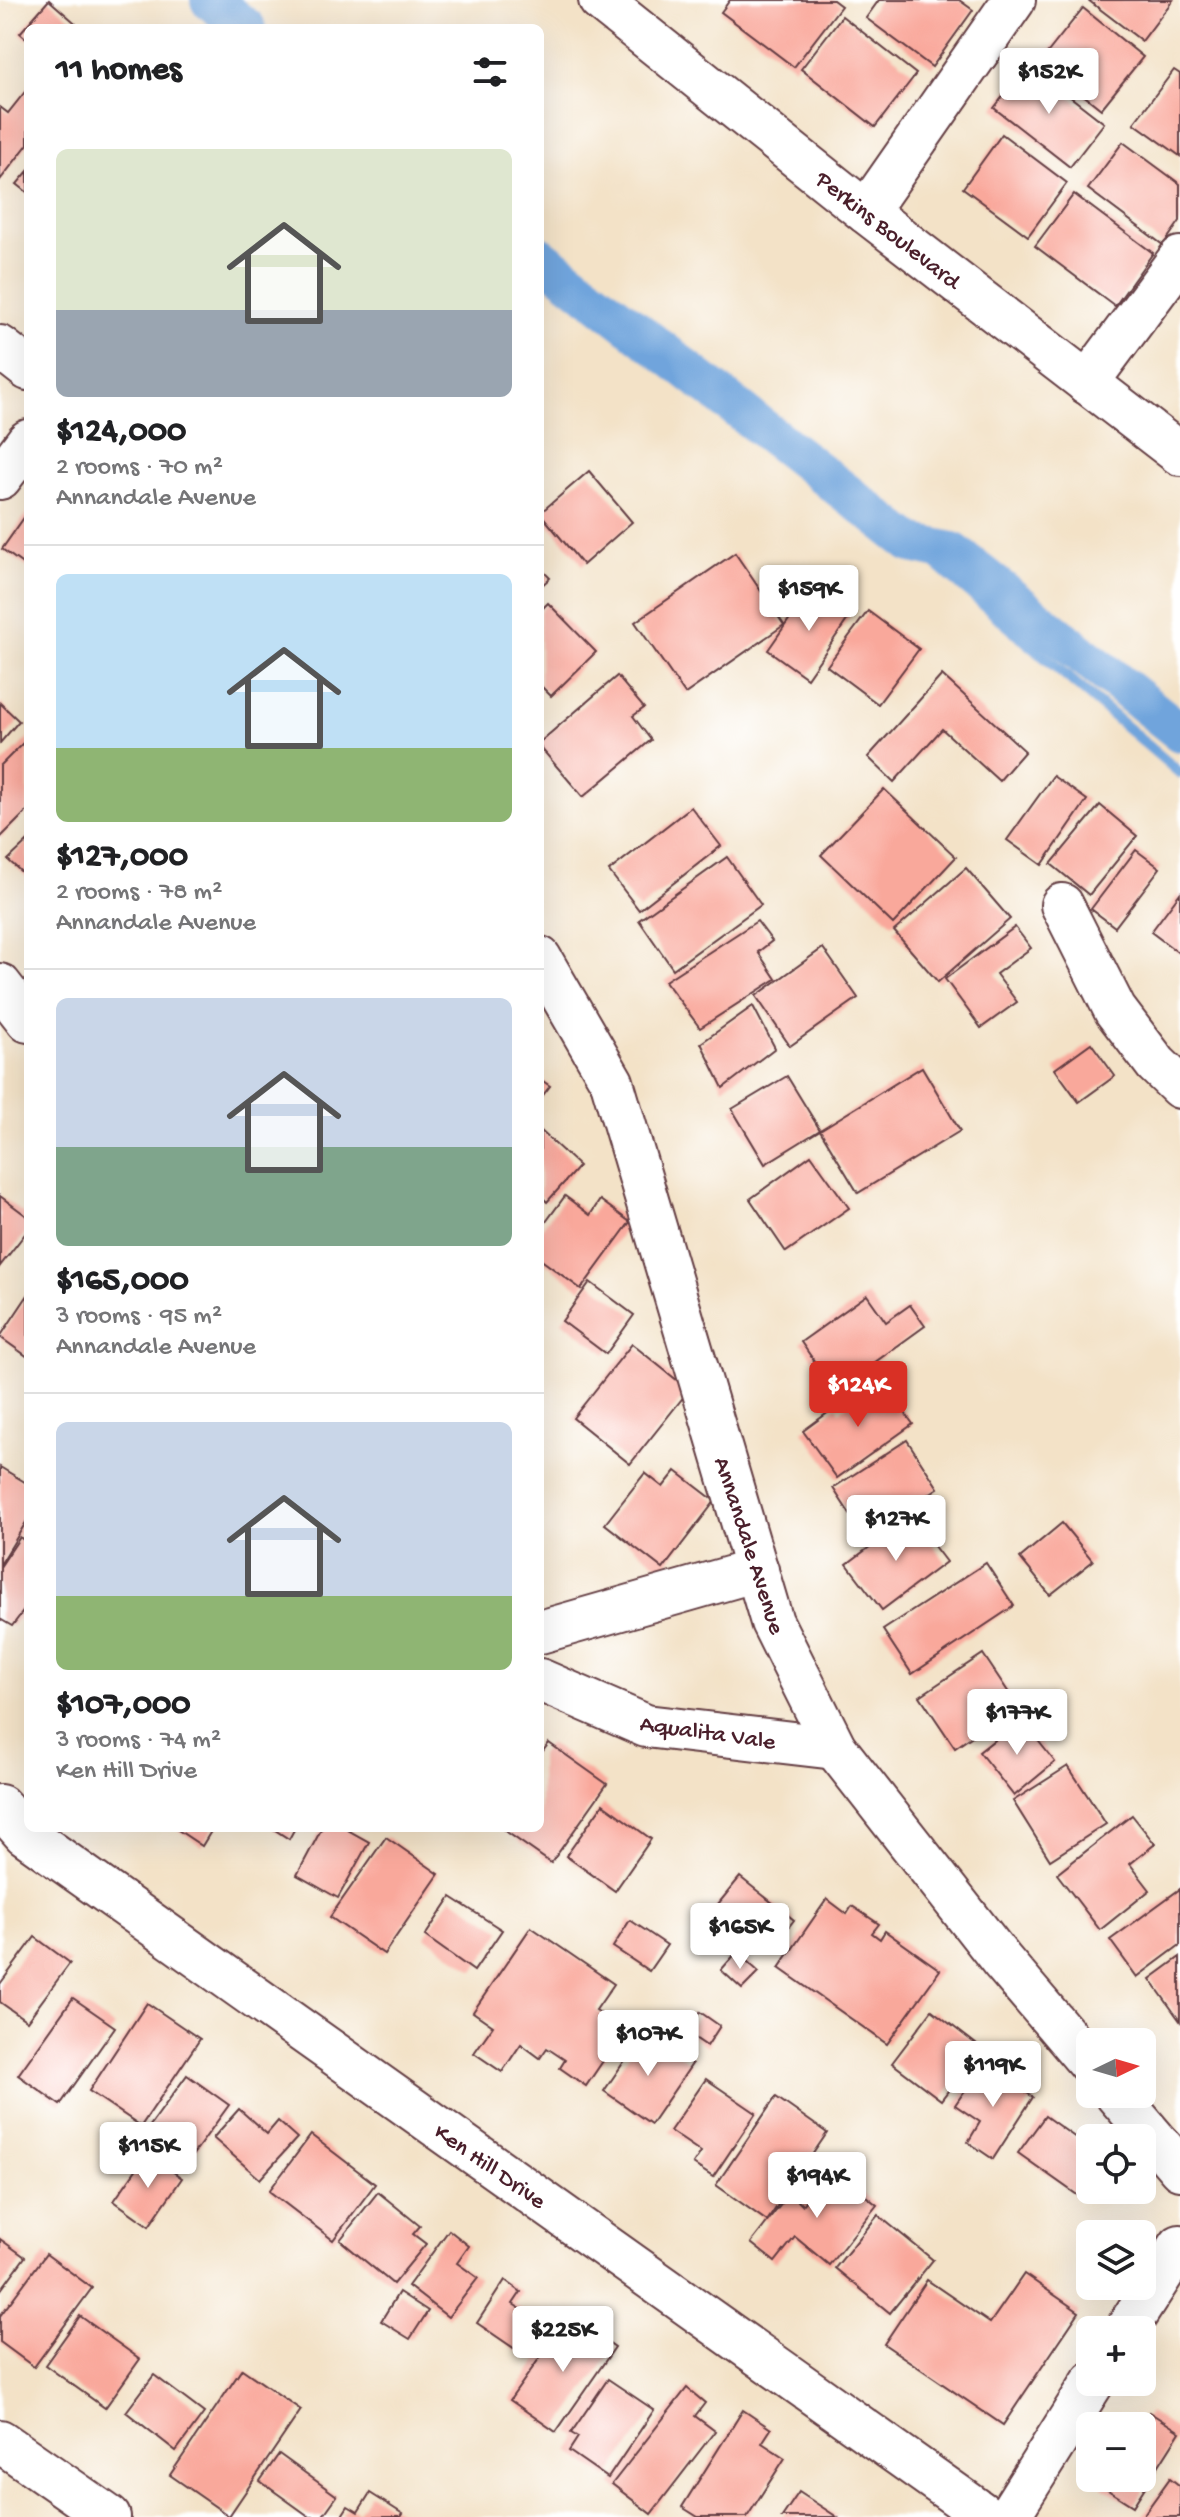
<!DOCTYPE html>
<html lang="en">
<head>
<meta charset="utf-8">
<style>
	:root { --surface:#fff; --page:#f2f2f2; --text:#202124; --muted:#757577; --line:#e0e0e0; --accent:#d93025 }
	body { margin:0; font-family:"Gochi Hand",sans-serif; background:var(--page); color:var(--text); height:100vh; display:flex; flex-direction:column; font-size:30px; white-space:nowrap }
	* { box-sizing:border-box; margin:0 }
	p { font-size:26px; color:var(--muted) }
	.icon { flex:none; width:44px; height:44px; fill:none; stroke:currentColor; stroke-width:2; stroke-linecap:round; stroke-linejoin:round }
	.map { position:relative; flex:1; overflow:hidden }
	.side { position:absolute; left:24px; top:24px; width:520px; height:1808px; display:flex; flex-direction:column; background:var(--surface); border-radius:12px; box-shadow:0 8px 32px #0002 }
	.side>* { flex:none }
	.needle { width:52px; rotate:85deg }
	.fabs { position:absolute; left:1076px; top:2028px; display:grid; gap:16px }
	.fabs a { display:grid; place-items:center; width:80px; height:80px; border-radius:12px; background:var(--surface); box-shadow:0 8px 32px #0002; font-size:40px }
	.price { position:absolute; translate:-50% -68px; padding:0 18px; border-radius:8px; background:#fff; color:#222; font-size:26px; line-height:52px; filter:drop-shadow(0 2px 4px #0008) }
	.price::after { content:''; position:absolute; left:50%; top:48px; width:24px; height:18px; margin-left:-12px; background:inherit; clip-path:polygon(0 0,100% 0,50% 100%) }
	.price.selected { background:var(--accent); color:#fff }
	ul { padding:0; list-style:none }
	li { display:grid; align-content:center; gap:16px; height:424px; padding:0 32px }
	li+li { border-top:2px solid var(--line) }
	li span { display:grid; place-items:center; height:248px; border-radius:12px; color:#555 }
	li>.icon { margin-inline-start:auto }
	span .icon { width:144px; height:144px; fill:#fffc; stroke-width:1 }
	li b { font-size:34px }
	h2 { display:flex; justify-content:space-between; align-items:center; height:96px; padding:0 32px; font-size:34px }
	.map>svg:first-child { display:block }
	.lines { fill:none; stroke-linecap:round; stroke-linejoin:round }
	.stream { stroke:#6fa4dc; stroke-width:11 }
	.canal { stroke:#6fa4dc; stroke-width:40 }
	.building { fill:#f9a89b }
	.minor-casing { stroke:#633c42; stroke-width:46 }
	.minor { stroke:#fff; stroke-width:42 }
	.labels { text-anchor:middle; stroke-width:8; stroke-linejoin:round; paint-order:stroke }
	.street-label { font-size:24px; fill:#4a1f2b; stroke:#fff }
</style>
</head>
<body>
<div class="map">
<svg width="1180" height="2517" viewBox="0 0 1180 2517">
	<rect width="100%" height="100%" fill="#fff"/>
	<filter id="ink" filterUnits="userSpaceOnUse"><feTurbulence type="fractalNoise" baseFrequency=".0125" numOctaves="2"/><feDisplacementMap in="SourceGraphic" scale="16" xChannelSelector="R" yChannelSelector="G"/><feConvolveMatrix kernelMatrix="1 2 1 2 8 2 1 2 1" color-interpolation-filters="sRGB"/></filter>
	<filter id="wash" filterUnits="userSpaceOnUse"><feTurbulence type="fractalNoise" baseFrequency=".006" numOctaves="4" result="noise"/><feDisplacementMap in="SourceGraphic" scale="32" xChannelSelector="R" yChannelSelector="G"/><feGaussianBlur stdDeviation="1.8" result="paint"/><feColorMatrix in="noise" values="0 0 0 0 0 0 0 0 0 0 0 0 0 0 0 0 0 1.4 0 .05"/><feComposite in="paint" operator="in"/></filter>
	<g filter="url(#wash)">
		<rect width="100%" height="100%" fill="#f3e2c7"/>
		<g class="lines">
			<polyline class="stream" points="911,543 1180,773"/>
			<g class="canal">
				<polyline points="210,0 246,28"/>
				<polyline points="540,256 911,543 953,552 1180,732"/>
			</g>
		</g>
		<g id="blocks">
			<g class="building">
				<polygon points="49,0 81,28 28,28 28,40 20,33"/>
				<polygon points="730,0 833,0 841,6 794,67 721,12"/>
				<polygon points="879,0 959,0 973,10 932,67 866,18"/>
				<polygon points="1088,0 1173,0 1142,41"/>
				<polygon points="1083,8 1143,57 1101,109 1041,61"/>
				<polygon points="842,16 916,74 875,127 801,69"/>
				<polygon points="1028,64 1104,123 1070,167 994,108"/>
				<polygon points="1174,70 1180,74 1180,156 1134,123"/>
				<polygon points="28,88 28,144 0,180 0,107 8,113"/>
				<polygon points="1002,134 1067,183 1028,236 963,188"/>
				<polygon points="1123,142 1180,184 1180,221 1163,245 1088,189"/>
				<polygon points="28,171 28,193 17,184"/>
				<polygon points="1074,194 1153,253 1115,306 1035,246"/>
				<polygon points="589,471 632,522 583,565 540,513"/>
				<polygon points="28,512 28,568 2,549"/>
				<polygon points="735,553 784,625 685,694 635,622"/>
				<polygon points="540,568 550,578 540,587"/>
				<polygon points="811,588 850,616 807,678 768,650"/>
				<polygon points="548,603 596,652 551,696 540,685 540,611"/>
				<polygon points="868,611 919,649 878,704 827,666"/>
				<polygon points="942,675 1025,751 999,781 942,729 894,782 868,757"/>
				<polygon points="617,676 644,708 633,716 651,740 583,797 540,747 540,742"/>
				<polygon points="0,703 19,721 0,743"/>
				<polygon points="28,738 28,810 0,838 0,766"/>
				<polygon points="1053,776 1087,800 1042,865 1007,840"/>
				<polygon points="884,789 956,857 893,924 821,855"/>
				<polygon points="1100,805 1137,836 1089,895 1051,864"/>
				<polygon points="691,807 721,846 639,910 609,871"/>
				<polygon points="28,841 28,878 8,860"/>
				<polygon points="1136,850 1160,868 1115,927 1091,909"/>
				<polygon points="727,857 761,905 673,969 639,920"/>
				<polygon points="966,868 1010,919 938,982 894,931"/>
				<polygon points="1180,893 1180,954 1151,932"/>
				<polygon points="757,921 772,941 758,952 776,979 700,1028 665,981"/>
				<polygon points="1015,927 1031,948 996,974 1017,1002 981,1028 945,979"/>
				<polygon points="823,948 858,998 790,1046 756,996"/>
				<polygon points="753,1006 775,1048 723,1088 701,1043"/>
				<polygon points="1091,1043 1115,1076 1079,1102 1055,1069"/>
				<polygon points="922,1067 960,1131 858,1193 820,1130"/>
				<polygon points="787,1076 820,1130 765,1164 732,1109"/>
				<polygon points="540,1079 550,1086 540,1099"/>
				<polygon points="540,1130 579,1166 547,1202 540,1195"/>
				<polygon points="811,1155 849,1208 786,1252 750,1199"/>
				<polygon points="0,1196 28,1217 28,1230 0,1266"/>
				<polygon points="565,1196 590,1215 600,1200 630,1222 581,1289 540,1259 540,1230"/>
				<polygon points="590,1282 634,1315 606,1354 562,1321"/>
				<polygon points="28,1295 28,1357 0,1337"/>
				<polygon points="867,1295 886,1322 910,1305 925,1326 835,1391 801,1342"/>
				<polygon points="632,1344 689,1390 630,1464 573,1418"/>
				<polygon points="882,1381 913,1424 837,1478 803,1431 837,1406 840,1411"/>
				<polygon points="907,1440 938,1488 864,1536 833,1488"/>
				<polygon points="0,1467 28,1484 28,1519 0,1565"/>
				<polygon points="676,1471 715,1501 663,1569 605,1524 645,1473 663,1487"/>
				<polygon points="911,1516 946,1562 882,1610 847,1564"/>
				<polygon points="1062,1523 1093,1561 1050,1595 1020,1558"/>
				<polygon points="20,1537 28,1544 28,1605 12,1626 0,1619 0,1567"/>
				<polygon points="986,1563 1014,1606 912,1674 883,1630"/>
				<polygon points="983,1654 1017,1705 955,1748 920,1696"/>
				<polygon points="1021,1719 1055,1762 1014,1796 979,1752"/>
				<polygon points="549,1743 607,1784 551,1863 501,1828 540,1828 540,1755"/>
				<polygon points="1068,1766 1106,1824 1050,1860 1013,1801"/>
				<polygon points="603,1804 651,1839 615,1891 566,1856"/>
				<polygon points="1132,1815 1155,1844 1130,1864 1150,1890 1100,1930 1057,1874"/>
				<polygon points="175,1828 213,1828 202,1846"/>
				<polygon points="272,1828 295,1828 289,1839"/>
				<polygon points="322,1828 344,1828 369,1842 338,1898 297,1875"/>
				<polygon points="386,1837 439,1874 384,1954 330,1917"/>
				<polygon points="740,1877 794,1920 773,1947 764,1939 754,1951 709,1915"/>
				<polygon points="1180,1889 1180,1945 1137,1977 1110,1940"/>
				<polygon points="451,1897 502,1930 474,1971 425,1936"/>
				<polygon points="827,1899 847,1914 852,1906 879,1924 872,1933 880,1939 885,1931 940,1970 887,2044 779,1968"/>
				<polygon points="630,1920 667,1945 649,1971 613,1947"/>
				<polygon points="531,1927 614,1984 596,2010 624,2030 586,2086 560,2068 565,2060 547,2048 540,2058 521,2044 502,2072 474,2053 493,2026 473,2012"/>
				<polygon points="35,1937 70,1963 27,2021 0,2002 0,1984"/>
				<polygon points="737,1952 759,1972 742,1989 721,1970"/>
				<polygon points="1180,1957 1180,2021 1150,1979"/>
				<polygon points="73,1998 115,2027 60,2105 18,2075"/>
				<polygon points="147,2003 200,2039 141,2126 89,2091"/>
				<polygon points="932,2010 981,2048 941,2100 892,2063"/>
				<polygon points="700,2012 720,2026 707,2046 686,2032"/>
				<polygon points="645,2031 692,2064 651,2124 604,2091"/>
				<polygon points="983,2064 1033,2097 993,2159 968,2142 980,2122 955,2105"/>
				<polygon points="187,2075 229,2105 186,2164 144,2134"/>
				<polygon points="706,2079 756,2113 713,2177 693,2164 701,2152 670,2131"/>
				<polygon points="776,2097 827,2133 767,2221 716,2185"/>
				<polygon points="239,2109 267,2134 278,2121 297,2138 260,2179 213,2138"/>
				<polygon points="1045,2116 1090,2148 1090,2189 1083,2199 1018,2153"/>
				<polygon points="311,2135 375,2184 333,2240 269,2191"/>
				<polygon points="147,2154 182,2178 149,2226 114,2201"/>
				<polygon points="831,2168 877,2205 829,2265 795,2237 775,2262 751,2243 790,2193 802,2205"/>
				<polygon points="378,2192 420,2226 413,2234 426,2244 393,2284 340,2240"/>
				<polygon points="878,2215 933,2260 890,2313 835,2268"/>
				<polygon points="449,2230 469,2246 457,2263 478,2278 448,2317 408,2286"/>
				<polygon points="0,2239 25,2257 0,2291"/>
				<polygon points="46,2254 92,2288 34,2367 0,2342 0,2316"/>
				<polygon points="1024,2274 1079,2312 1003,2425 884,2344 927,2280 990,2323"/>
				<polygon points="505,2280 521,2292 513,2304 538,2320 518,2351 477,2323"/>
				<polygon points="399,2292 428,2311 410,2339 381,2321"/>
				<polygon points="570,2315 615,2347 556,2432 510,2400"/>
				<polygon points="80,2316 140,2359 105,2408 45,2365"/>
				<polygon points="242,2369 301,2410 229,2516 170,2475"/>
				<polygon points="154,2375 204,2413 176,2451 126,2412"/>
				<polygon points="608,2379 654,2410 608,2478 569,2451 578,2437 571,2433"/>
				<polygon points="687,2388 705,2403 695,2416 715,2431 651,2514 612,2484"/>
				<polygon points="743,2410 771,2429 762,2443 785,2458 747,2517 698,2517 682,2507"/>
				<polygon points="1149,2412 1180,2432 1133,2506 1103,2487 1108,2478 1142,2478 1141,2426"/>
				<polygon points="279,2454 337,2496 322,2517 310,2517 260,2481"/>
				<polygon points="1170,2478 1180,2486 1180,2517 1142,2517"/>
				<polygon points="799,2492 837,2517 782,2517"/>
				<polygon points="370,2493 403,2514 401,2517 341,2517 348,2506 358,2512"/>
			</g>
		</g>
	</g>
	<g filter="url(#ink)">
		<use href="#blocks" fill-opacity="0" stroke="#633c42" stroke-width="2"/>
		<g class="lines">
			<g class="minor-casing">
				<g id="minor">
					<polyline points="600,0 866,212 1180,454"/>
					<polyline points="866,212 1014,0"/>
					<polyline points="0,347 28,369"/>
					<polyline points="1087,383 1180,258"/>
					<polyline points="0,478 28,441"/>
					<polyline points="1062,905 1115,1010 1156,1064 1180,1087"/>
					<polyline points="540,958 612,1082 772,1622 835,1748 1002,1961 1090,2064"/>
					<polyline points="0,985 28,1021"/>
					<polyline points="540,1632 757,1570"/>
					<polyline points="540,1680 646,1726 835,1748"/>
					<polyline points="0,1806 25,1834 987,2517"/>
					<polyline points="1116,2094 1180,2169"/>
					<polyline points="1126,2330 1180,2246"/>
					<polyline points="0,2441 109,2517"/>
					<polyline points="1008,2517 1093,2382"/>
				</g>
			</g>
			<use href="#minor" class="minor"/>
		</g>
	</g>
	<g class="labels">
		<g class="street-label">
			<text transform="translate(889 229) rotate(38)" y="8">Perkins Boulevard</text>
			<text transform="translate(751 1545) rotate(72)" y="8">Annandale Avenue</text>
			<text transform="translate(708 1731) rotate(8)" y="8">Aqualita Vale</text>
			<text transform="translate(491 2165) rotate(35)" y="8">Ken Hill Drive</text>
		</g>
	</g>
</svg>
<div class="fabs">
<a><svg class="needle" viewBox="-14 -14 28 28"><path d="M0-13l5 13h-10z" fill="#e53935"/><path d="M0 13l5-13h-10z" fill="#757577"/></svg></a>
<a><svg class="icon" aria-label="locate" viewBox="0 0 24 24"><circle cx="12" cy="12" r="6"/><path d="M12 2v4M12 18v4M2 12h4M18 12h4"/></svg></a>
<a><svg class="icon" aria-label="layers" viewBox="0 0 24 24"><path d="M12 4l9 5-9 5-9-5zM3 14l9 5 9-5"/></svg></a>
<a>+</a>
<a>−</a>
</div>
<b class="price" style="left:1049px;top:116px">$152K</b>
<b class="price" style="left:809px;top:633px">$159K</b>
<b class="price selected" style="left:858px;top:1429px">$124K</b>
<b class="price" style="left:896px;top:1563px">$127K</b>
<b class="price" style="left:1017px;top:1757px">$177K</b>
<b class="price" style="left:740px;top:1971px">$165K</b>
<b class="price" style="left:648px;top:2078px">$107K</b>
<b class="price" style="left:993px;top:2109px">$119K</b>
<b class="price" style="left:148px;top:2190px">$115K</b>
<b class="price" style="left:817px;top:2220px">$194K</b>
<b class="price" style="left:563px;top:2374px">$225K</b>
<section class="side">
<h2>11 homes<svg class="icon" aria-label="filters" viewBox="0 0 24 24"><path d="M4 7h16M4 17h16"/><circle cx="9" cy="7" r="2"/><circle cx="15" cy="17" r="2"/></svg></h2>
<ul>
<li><span style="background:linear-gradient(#dfe7d0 65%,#9aa5b1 0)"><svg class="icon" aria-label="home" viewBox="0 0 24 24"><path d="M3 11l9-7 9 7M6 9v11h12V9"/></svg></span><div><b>$124,000</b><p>2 rooms · 70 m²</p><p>Annandale Avenue</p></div></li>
<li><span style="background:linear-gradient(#bfe0f5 70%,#8fb573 0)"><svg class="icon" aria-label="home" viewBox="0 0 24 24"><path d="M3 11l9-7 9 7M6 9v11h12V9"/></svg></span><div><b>$127,000</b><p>2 rooms · 78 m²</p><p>Annandale Avenue</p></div></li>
<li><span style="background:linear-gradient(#c9d6e8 60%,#7fa58c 0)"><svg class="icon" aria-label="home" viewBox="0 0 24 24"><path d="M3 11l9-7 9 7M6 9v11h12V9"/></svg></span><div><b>$165,000</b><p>3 rooms · 95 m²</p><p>Annandale Avenue</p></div></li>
<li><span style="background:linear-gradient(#c9d6e8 70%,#8fb573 0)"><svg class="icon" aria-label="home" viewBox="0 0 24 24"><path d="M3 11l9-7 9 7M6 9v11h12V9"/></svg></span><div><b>$107,000</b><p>3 rooms · 74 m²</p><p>Ken Hill Drive</p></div></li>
</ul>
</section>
</div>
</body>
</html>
